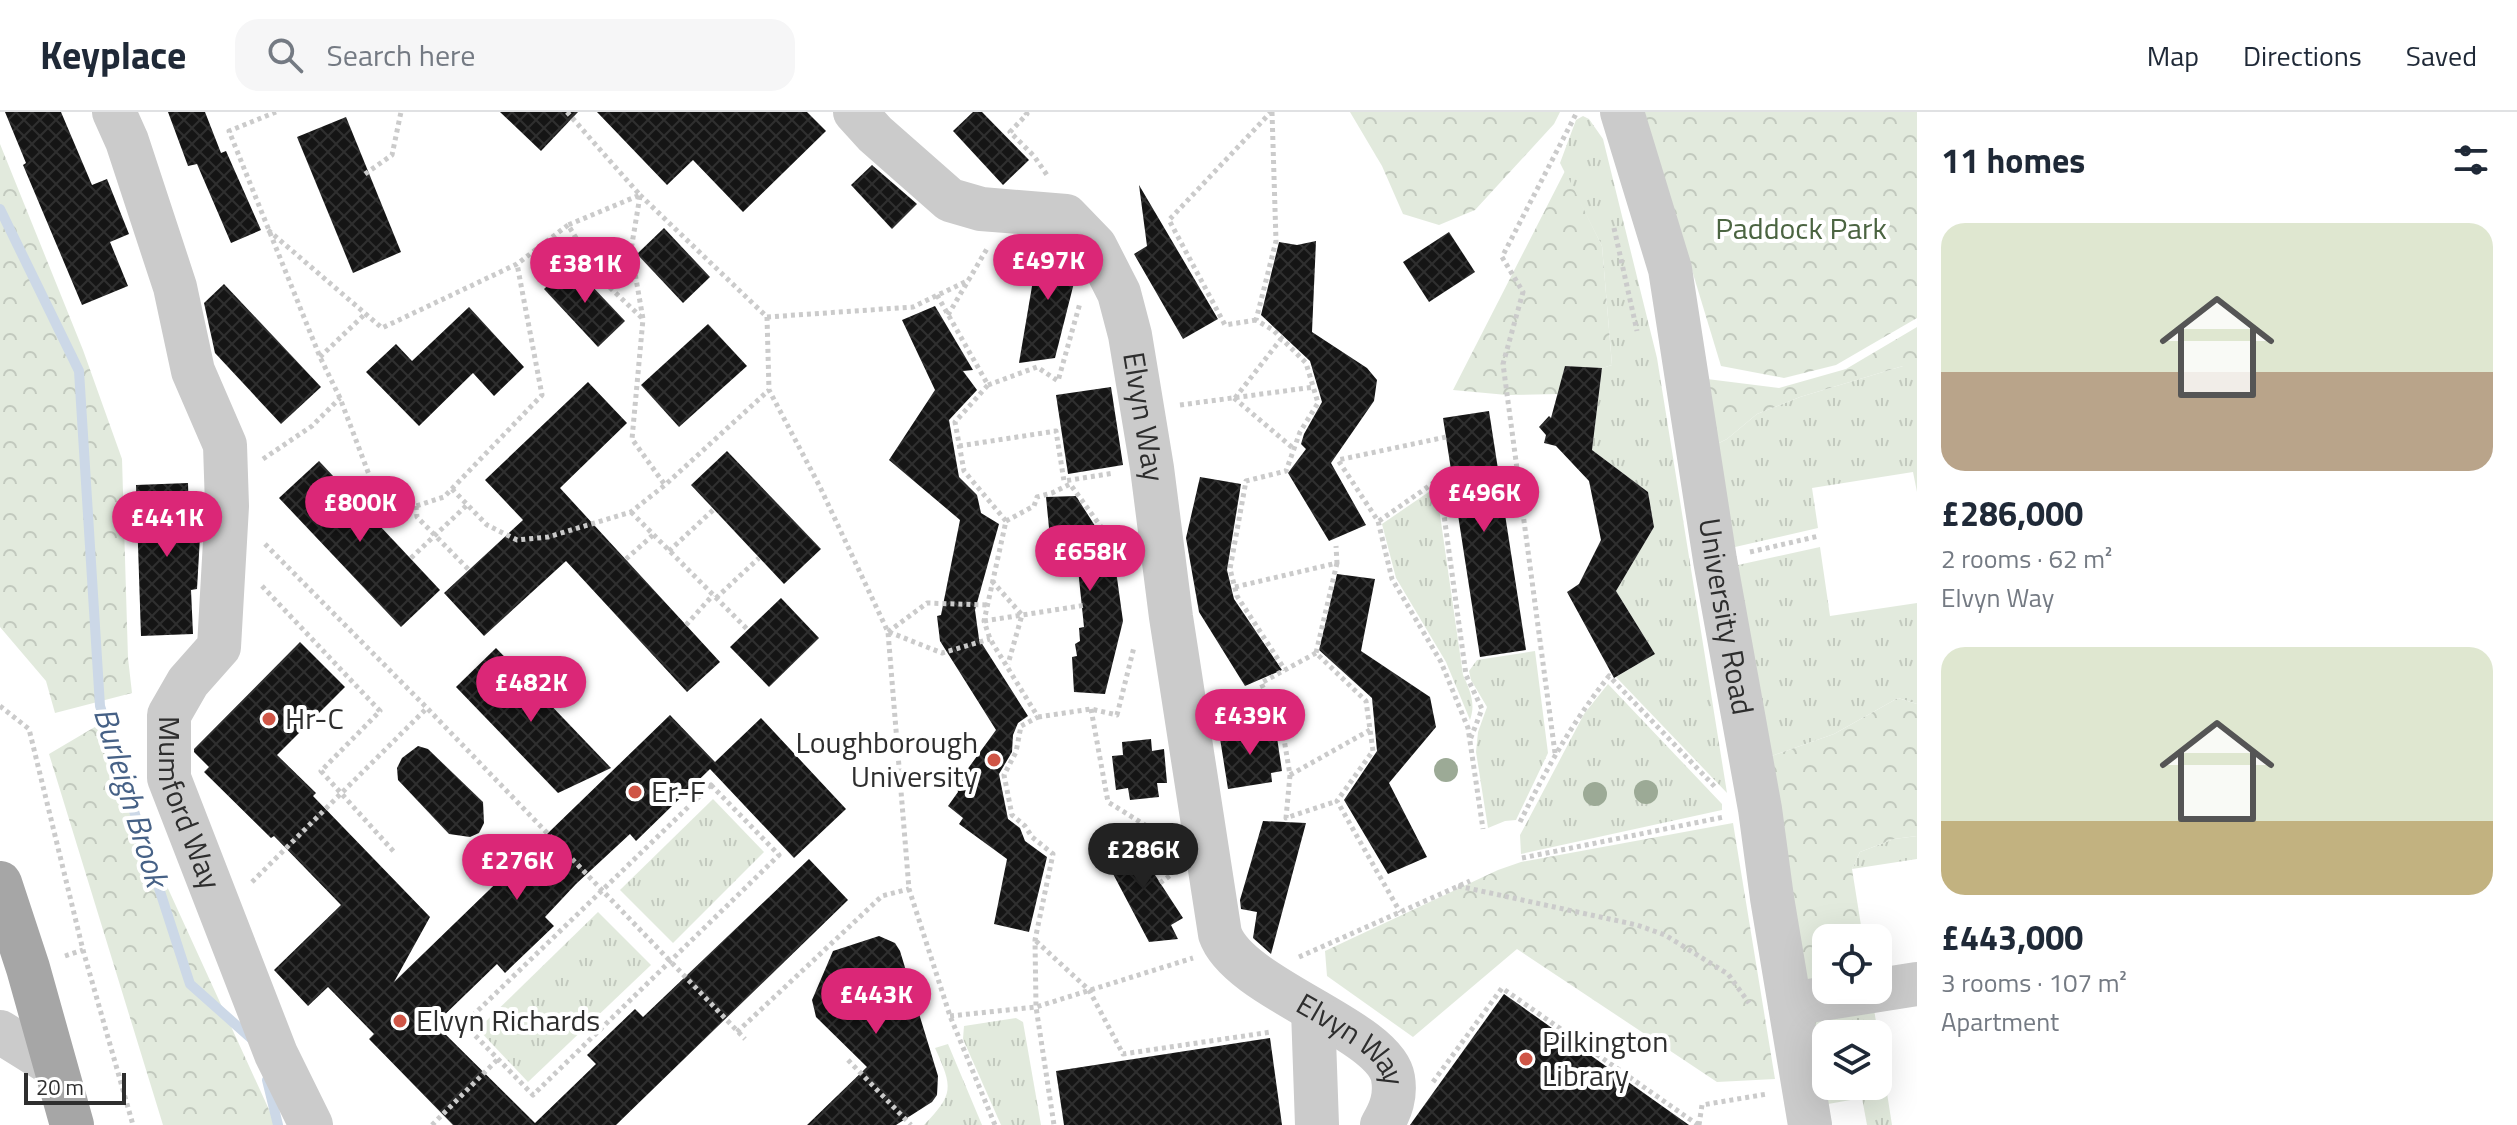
<!DOCTYPE html>
<html lang="en">
<head>
<meta charset="utf-8">
<style>
	:root { --surface:#fff; --page:#f6f6f7; --text:#1f2937; --muted:#747a83; --line:#e0e1e3; --accent:#db2777 }
	body { margin:0; font-family:"Titillium Web",sans-serif; background:var(--page); color:var(--text); height:100vh; display:flex; flex-direction:column; font-size:30px; white-space:nowrap }
	* { box-sizing:border-box; margin:0 }
	p { font-size:26px; color:var(--muted) }
	.icon { flex:none; width:44px; height:44px; fill:none; stroke:currentColor; stroke-width:2; stroke-linecap:round; stroke-linejoin:round }
	.map { position:relative; flex:1; overflow:hidden }
	.details { display:flex; flex-direction:column; background:var(--surface); width:600px }
	.details>* { flex:none }
	.tools { position:absolute; left:1812px; top:812px; display:grid; gap:16px }
	.tools a { display:grid; place-items:center; width:80px; height:80px; border-radius:16px; background:var(--surface); box-shadow:0 8px 32px #0002; font-size:40px }
	.scale { position:absolute; left:24px; bottom:20px; width:102px; box-sizing:border-box; padding-left:8px; border:4px solid #2e2e2e; border-top:0; font-size:22px; line-height:28px; white-space:nowrap; color:#2e2e2e; -webkit-text-stroke:6px #fff; paint-order:stroke }
	.price { position:absolute; translate:-50% -68px; padding:0 18px; border-radius:28px; background:var(--accent); color:#fff; font-size:26px; line-height:52px; filter:drop-shadow(0 2px 4px #0008) }
	.price::after { content:''; position:absolute; left:50%; top:48px; width:24px; height:18px; margin-left:-12px; background:inherit; clip-path:polygon(0 0,100% 0,50% 100%) }
	.price.selected { background:#222; color:#fff }
	ul { padding:0; list-style:none }
	li { display:grid; align-content:center; gap:16px; height:424px; padding:0 24px }
	li span { display:grid; place-items:center; height:248px; border-radius:24px; color:#555 }
	li>.icon { margin-inline-start:auto }
	span .icon { width:144px; height:144px; fill:#fffc; stroke-width:1 }
	li b { font-size:34px }
	h2 { display:flex; justify-content:space-between; align-items:center; height:96px; padding:0 24px; font-size:34px }
	header { display:flex; align-items:center; gap:48px; box-sizing:border-box; height:112px; padding:0 40px; background:var(--surface); border-bottom:2px solid var(--line) }
	header strong { font-size:38px }
	nav { display:flex; gap:44px; margin-inline-start:auto; font-size:28px }
	.search { width:560px; height:72px; background:var(--page); display:flex; align-items:center; gap:20px; box-sizing:border-box; padding:0 28px; border-radius:24px; color:var(--muted); font-size:30px }
	main { display:flex; flex:1; min-height:0 }
	.map>svg:first-child { display:block }
	.grass { fill:url(#grass-tufts) }
	.forest { fill:url(#forest-crowns) }
	.lines { fill:none; stroke-linecap:round; stroke-linejoin:round }
	.stream { stroke:#ccd8e7; stroke-width:10 }
	.building { fill:url(#building-cross-hatch) }
	.path { stroke:#cbcbcb; stroke-width:5; stroke-dasharray:4 4; stroke-linecap:butt }
	.minor { stroke:#cbcbcb; stroke-width:44 }
	.major { stroke:#a6a6a6; stroke-width:44 }
	.tree { fill:#9caa96 }
	.poi-dot { fill:#cf5546; stroke:#fff; stroke-width:3 }
	.labels { text-anchor:middle; stroke-width:8; stroke-linejoin:round; paint-order:stroke }
	.park-label { font-size:30px; fill:#4b6441; stroke:#fff }
	.street-label { font-size:30px; fill:#2e2e2e; stroke:#fff }
	.poi-label { font-size:30px; fill:#2e2e2e; stroke:#fff; text-anchor:start }
	.water-label { font-size:32px; font-style:italic; fill:#466186; stroke:#fff }
</style>
</head>
<body>
<header>
<strong>Keyplace</strong>
<div class="search"><svg class="icon" aria-label="search" viewBox="0 0 24 24"><circle cx="10" cy="10" r="6"/><path d="M15 15l6 6"/></svg>Search here</div>
<nav><a>Map</a><a>Directions</a><a>Saved</a></nav>
</header>
<main>
<div class="map">
<svg width="1917" height="1013" viewBox="0 0 1917 1013">
	<defs>
		<pattern id="grass-tufts" width="24" height="20" patternUnits="userSpaceOnUse" patternTransform="scale(2)"><rect width="24" height="20" fill="#e2eadd"/><path d="M3 7l-1-3M5 7V3M7 7l1-3M15 17l-1-3M17 17v-4M19 17l1-3" fill="none" stroke="#c2c9be"/></pattern>
		<pattern id="forest-crowns" width="20" height="18" patternUnits="userSpaceOnUse" patternTransform="scale(2)"><rect width="20" height="18" fill="#e2eadd"/><path d="M2 6a3 3 0 1 1 6 0M12 15a3 3 0 1 1 6 0" fill="none" stroke="#c2c9be"/></pattern>
		<pattern id="building-cross-hatch" width="8" height="8" patternUnits="userSpaceOnUse" patternTransform="scale(2)"><rect width="8" height="8" fill="#151515"/><path d="M0 0l8 8M0 8l8-8" fill="none" stroke="#2f2f2f"/></pattern>
	</defs>
	<rect width="100%" height="100%" fill="#fff"/>
	<g class="grass">
		<polygon points="1583,4 1589,7 1603,27 1657,246 1727,681 1616,565 1655,542 1616,479 1654,415 1648,380 1592,338 1602,256 1612,253 1602,134 1560,51 1576,8"/>
		<polygon points="1903,254 1917,254 1917,380 1913,360 1812,376 1818,416 1735,435 1711,335 1727,327 1757,302 1800,285"/>
		<path d="M1436 375 1463 563C1470 578 1476 592 1470 608L1446 550 1396 466 1382 412Z"/>
		<polygon points="1820,435 1830,504 1917,491 1917,592 1898,586 1834,622 1763,647 1738,453"/>
		<polygon points="1535,539 1548,641 1516,708 1505,709 1488,716 1476,640 1478,620 1487,595 1471,568 1469,559 1477,548"/>
		<polygon points="1608,572 1722,692 1722,698 1521,742 1520,723 1526,712 1584,602"/>
		<polygon points="713,687 764,740 673,831 620,778"/>
		<polygon points="1917,724 1917,747 1852,757 1860,740 1894,727"/>
		<polygon points="598,800 651,853 528,970 478,917"/>
		<polygon points="1873,891 1878,922 1826,922 1826,974 1878,974 1878,924 1892,1013 1867,1013 1862,986 1828,992 1814,910"/>
		<polygon points="1016,906 1023,910 1041,1013 1001,1013 963,927 964,914"/>
		<path d="M948 932 982 1013H924C954 982 953 976 935 936Z"/>
	</g>
	<g class="forest">
		<polygon points="1350,0 1560,0 1554,12 1475,98 1439,113 1403,102 1382,54"/>
		<polygon points="1644,0 1917,0 1917,206 1836,253 1784,266 1721,254"/>
		<polygon points="0,32 83,238 122,347 128,546 132,581 55,601 46,569 0,515"/>
		<polygon points="1565,59 1602,134 1612,253 1602,256 1565,254 1558,282 1507,283 1453,278"/>
		<polygon points="1917,215 1917,254 1903,254 1800,285 1757,302 1727,327 1711,335 1699,266 1779,276 1846,257"/>
		<polygon points="1898,586 1917,592 1917,724 1894,727 1860,740 1852,757 1863,826 1826,826 1826,869 1793,869 1763,647 1834,622"/>
		<polygon points="110,606 139,713 276,1013 163,1013 49,642"/>
		<polygon points="1733,711 1775,967 1717,970 1517,837 1413,925 1327,864 1325,839 1498,758 1521,750"/>
	</g>
	<g class="lines">
		<g class="stream">
			<polyline points="0,97 79,259 100,594 190,872 253,928"/>
			<polyline points="267,968 278,1013"/>
		</g>
	</g>
	<g class="building">
		<polygon points="5,0 61,0 92,73 107,67 129,122 110,130 128,174 82,193 23,53 26,51"/>
		<polygon points="168,0 205,0 221,41 226,39 261,118 231,131 197,52 188,54"/>
		<polygon points="500,0 578,0 541,39"/>
		<polygon points="597,0 807,0 826,19 743,100 693,48 667,73"/>
		<polygon points="973,0 982,0 1029,48 1003,73 953,19"/>
		<polygon points="346,5 401,140 353,161 297,25"/>
		<polygon points="872,53 917,92 892,117 851,73"/>
		<polygon points="1139,73 1218,207 1183,227 1134,142 1147,134"/>
		<polygon points="664,116 710,165 683,191 637,142"/>
		<polygon points="1449,120 1475,160 1429,190 1403,150"/>
		<polygon points="1040,127 1055,128 1078,155 1055,246 1019,251"/>
		<polygon points="1316,129 1312,220 1367,256 1377,268 1374,289 1331,351 1366,413 1329,429 1288,361 1306,337 1301,332 1304,322 1322,290 1310,249 1261,203 1279,130 1297,133"/>
		<polygon points="571,152 625,209 598,235 544,177"/>
		<polygon points="224,172 321,275 281,312 215,241 204,191"/>
		<polygon points="935,194 973,258 963,259 977,278 949,308 959,365 977,383 981,401 999,412 975,498 979,527 1028,604 1018,611 1013,623 1012,640 999,662 1008,707 1020,716 1025,729 1047,745 1029,820 994,812 1007,747 959,712 963,706 948,694 958,680 956,673 996,618 940,529 937,504 941,503 960,408 889,348 935,278 902,208"/>
		<polygon points="469,195 524,255 494,284 473,261 419,314 366,260 396,232 412,249"/>
		<polygon points="708,212 747,254 679,315 641,273"/>
		<polygon points="1565,254 1602,256 1592,338 1648,380 1654,415 1616,479 1655,542 1614,566 1567,480 1579,472 1601,428 1589,369 1556,334 1544,331 1546,323 1539,315 1549,304 1551,306"/>
		<polygon points="588,270 627,311 560,376 720,550 687,580 566,449 484,524 444,481 523,408 485,368"/>
		<polygon points="1111,275 1123,353 1068,362 1056,283"/>
		<polygon points="1489,299 1526,538 1480,545 1443,306"/>
		<polygon points="727,339 821,437 784,472 691,373"/>
		<polygon points="319,349 440,478 401,515 279,386"/>
		<polygon points="1200,365 1241,372 1227,458 1234,487 1282,558 1245,574 1199,500 1186,426"/>
		<polygon points="188,371 189,407 201,407 197,477 191,478 193,522 141,524 136,373"/>
		<polygon points="1076,384 1111,439 1117,466 1123,509 1105,582 1074,580 1072,545 1077,544 1075,532 1080,529 1079,516 1084,515 1078,457 1074,457 1072,443 1066,443 1064,429 1059,430 1055,415 1049,416 1046,385"/>
		<polygon points="1337,462 1375,467 1361,539 1430,585 1436,615 1389,671 1427,745 1388,762 1344,688 1377,639 1372,586 1319,538"/>
		<polygon points="781,486 819,526 769,575 730,535"/>
		<polygon points="300,530 345,575 277,643 316,681 313,684 430,805 394,870 670,603 715,650 761,606 846,697 794,746 710,657 636,729 630,722 576,772 545,805 554,814 505,861 497,852 435,912 535,1011 596,952 587,943 635,897 643,905 809,747 848,788 616,1013 453,1013 369,927 374,922 328,875 308,894 274,858 341,793 274,724 271,726 204,660 209,655 194,640 194,637"/>
		<polygon points="496,536 611,656 558,681 456,575"/>
		<polygon points="1262,615 1263,620 1276,619 1282,659 1271,661 1272,670 1228,677 1219,620"/>
		<polygon points="1151,627 1152,639 1164,637 1167,671 1157,671 1159,685 1130,688 1128,676 1116,678 1112,644 1123,643 1122,630"/>
		<polygon points="418,634 428,637 483,690 484,711 479,721 470,725 449,722 398,668 397,656 402,646"/>
		<polygon points="1263,709 1306,711 1271,842 1253,826 1257,800 1241,797 1240,788"/>
		<polygon points="1129,723 1183,806 1171,813 1178,827 1149,830 1102,741"/>
		<polygon points="879,824 895,831 900,839 938,964 937,983 932,990 896,1013 807,1013 867,955 816,905 812,888 833,839"/>
		<polygon points="1504,882 1689,1013 1410,1013"/>
		<polygon points="1270,926 1282,1013 1064,1013 1056,959"/>
	</g>
	<g class="lines">
		<g class="path">
			<polyline points="276,0 229,19 320,245 340,286 379,389 416,394 444,385 542,283 517,152"/>
			<polyline points="567,0 640,83 568,113 603,169 643,207"/>
			<polyline points="1025,0 1027,2 1010,20 1034,44 1047,63"/>
			<polyline points="1272,0 1276,129 1256,208 1273,218 1306,251 1318,291 1300,320 1286,359 1246,369 1230,457 1237,484 1285,558"/>
			<polyline points="365,62 392,43 401,0"/>
			<polyline points="640,83 767,205 769,278 819,373 888,520 909,777 950,904 995,1013"/>
			<polyline points="640,84 631,138 643,207 632,327 665,373"/>
			<polyline points="1614,116 1637,219"/>
			<polyline points="268,118 382,216 517,152 568,113"/>
			<polyline points="937,183 988,273 955,310 964,359 1006,409 984,509 990,527 1038,605 1021,614 1016,640 1004,663 1012,703 1025,714 1032,725 1053,742 1035,828 1036,895 1054,1013"/>
			<polyline points="948,203 988,135"/>
			<polyline points="767,205 913,195 969,168"/>
			<polyline points="1256,208 1225,213 1169,108 1271,0"/>
			<polyline points="320,245 365,202"/>
			<polyline points="988,273 1037,255 1058,269 1080,191"/>
			<polyline points="1234,286 1294,337"/>
			<polyline points="1235,286 1281,227"/>
			<polyline points="1180,293 1314,275"/>
			<polyline points="1446,325 1338,348 1378,409 1392,467 1441,550 1468,616 1483,717"/>
			<polyline points="959,334 1056,319 1064,369 1114,361"/>
			<polyline points="263,347 312,314 340,286"/>
			<polyline points="452,377 487,413 517,428 548,425 631,400 665,373 769,278"/>
			<polyline points="416,394 417,405 469,458"/>
			<polyline points="631,400 748,518"/>
			<polyline points="1006,409 1034,394 1037,385 1052,381 1070,372 1123,445"/>
			<polyline points="1379,409 1439,367 1466,563 1482,597 1470,628"/>
			<polyline points="265,432 427,596 745,927"/>
			<polyline points="669,439 713,398"/>
			<polyline points="1750,440 1819,424"/>
			<polyline points="411,446 467,393"/>
			<polyline points="626,447 653,423"/>
			<polyline points="1337,451 1316,541 1366,589 1373,639 1337,689 1400,800"/>
			<polyline points="992,469 1022,503 1008,552"/>
			<polyline points="262,474 380,599 321,659 395,741"/>
			<polyline points="1235,475 1337,451 1336,434"/>
			<polyline points="716,486 759,446"/>
			<polyline points="984,509 1086,493"/>
			<polyline points="686,513 713,483"/>
			<polyline points="888,520 927,491 987,493"/>
			<polyline points="889,520 942,541 990,527"/>
			<polyline points="1316,541 1261,571 1282,615 1290,663 1286,706 1337,689"/>
			<polyline points="0,594 29,617 83,838 133,1013"/>
			<polyline points="1091,597 1108,690 1166,726"/>
			<polyline points="1038,605 1091,597 1117,603 1134,535"/>
			<polyline points="1555,641 1503,252 1523,180 1502,145 1577,0"/>
			<polyline points="1290,663 1370,618"/>
			<polygon points="711,673 779,743 533,983 464,912"/>
			<path d="M1520 710C1547 656 1571 612 1609 564L1717 677"/>
			<polyline points="1522,746 1724,705"/>
			<polyline points="252,770 427,596"/>
			<polyline points="1160,771 1172,762"/>
			<polyline points="1458,774 1637,813 1665,823 1728,862 1749,891"/>
			<polyline points="1036,829 1089,878 1123,942 1271,920"/>
			<polyline points="65,844 83,838"/>
			<polyline points="1299,845 1470,769"/>
			<polyline points="950,904 1036,895 1193,846"/>
			<polyline points="737,920 882,784 909,777"/>
			<polyline points="848,948 911,1013"/>
			<polyline points="1433,970 1502,876 1698,1013"/>
			<polyline points="432,1013 498,947"/>
			<polyline points="1699,1013 1702,993 1767,982"/>
		</g>
		<g class="minor">
			<path id="s1" d="M114 0 127 29 175 175 193 259 225 333 227 394 219 535 188 570 169 603V666L276 942 311 1013"/>
			<path id="s2" d="M855 0 875 22 950 88 981 97 1066 104 1095 134 1119 181 1130 223 1152 356 1171 505 1220 822C1239 877 1385 917 1393 966 1396 984 1391 998 1382 1013"/>
			<path id="s3" d="M1622 0 1670 157 1715 448 1760 697 1772 786 1810 1013"/>
			<polyline points="1790,892 1917,872"/>
			<polyline points="1313,898 1317,1013"/>
			<polyline points="0,920 55,954"/>
		</g>
		<polyline class="major" points="0,771 28,856 72,1013"/>
	</g>
	<g class="tree">
		<circle cx="1446" cy="658" r="12"/>
		<circle cx="1646" cy="680" r="12"/>
		<circle cx="1595" cy="682" r="12"/>
	</g>
	<g class="poi-dot">
		<circle cx="269" cy="607" r="8"/>
		<circle cx="994" cy="648" r="8"/>
		<circle cx="635" cy="680" r="8"/>
		<circle cx="400" cy="909" r="8"/>
		<circle cx="1526" cy="947" r="8"/>
	</g>
	<g class="labels">
		<g class="park-label">
			<text x="1801" y="127">Paddock Park</text>
		</g>
		<g class="street-label">
			<text dy="10" stroke="none"><textPath href="#s2" startOffset="468">Elvyn Way</textPath></text>
			<text dy="10" stroke="none"><textPath href="#s3" startOffset="516">University Road</textPath></text>
			<text dy="10" stroke="none"><textPath href="#s1" startOffset="730">Mumford Way</textPath></text>
			<text dy="10" stroke="none"><textPath href="#s2" startOffset="1162">Elvyn Way</textPath></text>
		</g>
		<g class="poi-label">
			<text x="285" y="617">Hr-C</text>
			<text x="978" y="641" text-anchor="end">Loughborough<tspan x="978" dy="34">University</tspan></text>
			<text x="651" y="690">Er-F</text>
			<text x="416" y="919">Elvyn Richards</text>
			<text x="1542" y="940">Pilkington<tspan x="1542" dy="34">Library</tspan></text>
		</g>
		<g class="water-label">
			<text transform="translate(131 685) rotate(73)" y="11">Burleigh Brook</text>
		</g>
	</g>
</svg>
<div class="tools">
<a><svg class="icon" aria-label="locate" viewBox="0 0 24 24"><circle cx="12" cy="12" r="6"/><path d="M12 2v4M12 18v4M2 12h4M18 12h4"/></svg></a>
<a><svg class="icon" aria-label="layers" viewBox="0 0 24 24"><path d="M12 4l9 5-9 5-9-5zM3 14l9 5 9-5"/></svg></a>
</div>
<div class="scale">20 m</div>
<b class="price" style="left:1048px;top:190px">£497K</b>
<b class="price" style="left:585px;top:193px">£381K</b>
<b class="price" style="left:1484px;top:422px">£496K</b>
<b class="price" style="left:360px;top:432px">£800K</b>
<b class="price" style="left:167px;top:447px">£441K</b>
<b class="price" style="left:1090px;top:481px">£658K</b>
<b class="price" style="left:531px;top:612px">£482K</b>
<b class="price" style="left:1250px;top:645px">£439K</b>
<b class="price selected" style="left:1143px;top:779px">£286K</b>
<b class="price" style="left:517px;top:790px">£276K</b>
<b class="price" style="left:876px;top:924px">£443K</b>
</div>
<section class="details">
<h2>11 homes<svg class="icon" aria-label="filters" viewBox="0 0 24 24"><path d="M4 7h16M4 17h16"/><circle cx="9" cy="7" r="2"/><circle cx="15" cy="17" r="2"/></svg></h2>
<ul>
<li><span style="background:linear-gradient(#dfe7d0 60%,#b9a48a 0)"><svg class="icon" aria-label="home" viewBox="0 0 24 24"><path d="M3 11l9-7 9 7M6 9v11h12V9"/></svg></span><div><b>£286,000</b><p>2 rooms · 62 m²</p><p>Elvyn Way</p></div></li>
<li><span style="background:linear-gradient(#dfe7d0 70%,#c2b280 0)"><svg class="icon" aria-label="home" viewBox="0 0 24 24"><path d="M3 11l9-7 9 7M6 9v11h12V9"/></svg></span><div><b>£443,000</b><p>3 rooms · 107 m²</p><p>Apartment</p></div></li>
</ul>
</section>
</main>
</body>
</html>
